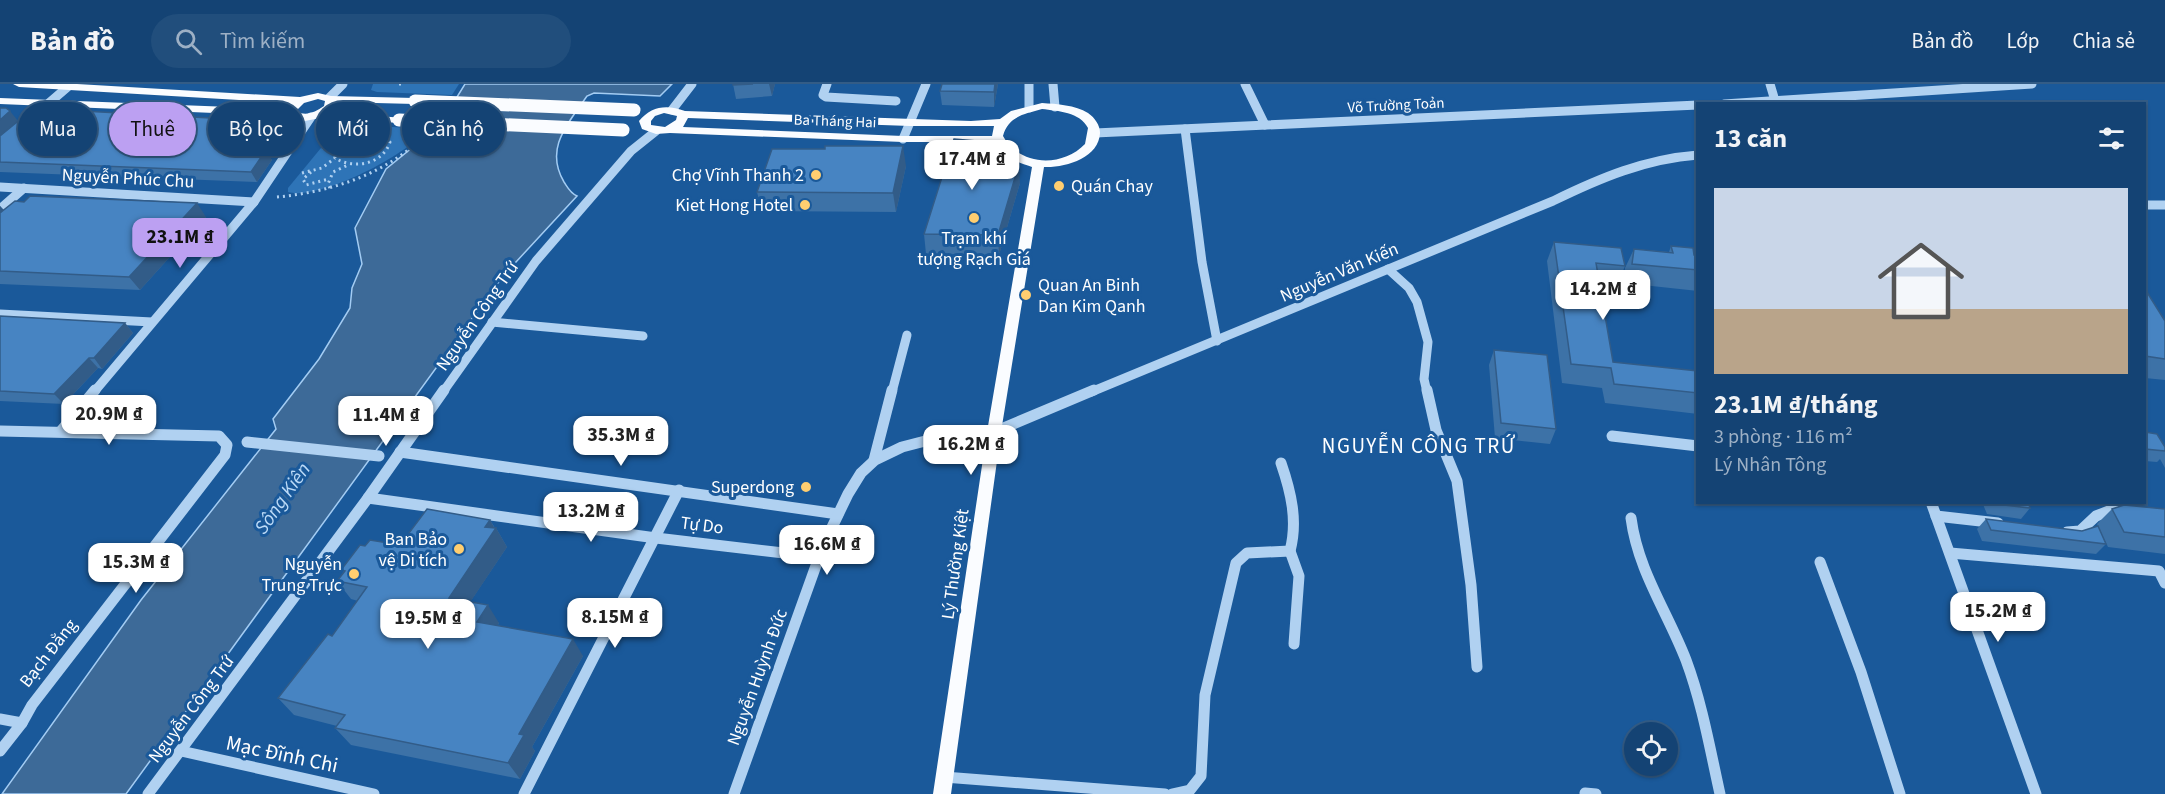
<!DOCTYPE html>
<html lang="vi">
<head>
<meta charset="utf-8">
<style>
	:root { --surface:#144374; --page:#214e7c; --text:#f1f3f6; --muted:#9db0c5; --line:#335c86; --accent:#bca0f2 }
	body { margin:0; font-family:"Source Sans 3",sans-serif; background:var(--page); color:var(--text); height:100vh; display:flex; flex-direction:column; font-size:22px; white-space:nowrap }
	* { box-sizing:border-box; margin:0 }
	p { font-size:20px; color:var(--muted) }
	.icon { flex:none; width:33px; height:33px; fill:none; stroke:currentColor; stroke-width:2; stroke-linecap:round; stroke-linejoin:round }
	.map { position:relative; flex:1; overflow:hidden }
	.side { position:absolute; left:1696px; top:18px; width:450px; height:402px; display:flex; flex-direction:column; background:var(--surface); border-radius:0px; box-shadow:0 2px 4px #0004,0 0 0 2px var(--line) }
	.side>* { flex:none }
	.guide { position:absolute; left:18px; top:18px; width:570px; height:54px; display:flex; gap:12px }
	.controls { position:absolute; left:1624px; top:638px; display:grid; gap:12px }
	.controls a { display:grid; place-items:center; width:54px; height:54px; border-radius:50%; background:var(--surface); box-shadow:0 2px 4px #0004,0 0 0 2px var(--line); font-size:30px }
	.price { position:absolute; translate:-50% -51px; padding:0 14px; border-radius:12px; background:#fff; color:#222; font-size:20px; line-height:39px; filter:drop-shadow(0 2px 3px #0008) }
	.price::after { content:''; position:absolute; left:50%; top:36px; width:18px; height:14px; margin-left:-9px; background:inherit; clip-path:polygon(0 0,100% 0,50% 100%) }
	.price.selected { background:var(--accent); color:#111 }
	ul { padding:0; list-style:none }
	li { display:grid; align-content:center; gap:12px; height:318px; padding:0 18px }
	li span { display:grid; place-items:center; height:186px; border-radius:0px; color:#555 }
	li>.icon { margin-inline-start:auto }
	span .icon { width:108px; height:108px; fill:#fffc; stroke-width:1 }
	li b { font-size:26px }
	h2 { display:flex; justify-content:space-between; align-items:center; height:72px; padding:0 18px; font-size:26px }
	.chip { padding:0 21px; border-radius:27px; background:var(--surface); box-shadow:0 2px 4px #0004,0 0 0 2px var(--line); font-size:21px; line-height:54px }
	.chip.selected { background:var(--accent); color:#111 }
	header { display:flex; align-items:center; gap:36px; box-sizing:border-box; height:84px; padding:0 30px; background:var(--surface); border-bottom:2px solid var(--line) }
	header strong { font-size:28px }
	nav { display:flex; gap:33px; margin-inline-start:auto; font-size:21px }
	.search { width:420px; height:54px; background:var(--page); display:flex; align-items:center; gap:15px; box-sizing:border-box; padding:0 21px; border-radius:33px; color:var(--muted); font-size:22px }
	.map>svg:first-child { display:block }
	.green { fill:#2e74b7 }
	.water { fill:#3d6a98; stroke:#a3ccf3; stroke-width:1.5 }
	.lines { fill:none; stroke-linecap:round; stroke-linejoin:round }
	.path { stroke:#b0d1f1; stroke-width:3; stroke-dasharray:2 4; stroke-linecap:butt }
	.minor-far1 { stroke:#b0d1f1; stroke-width:9 }
	.minor { stroke:#b0d1f1; stroke-width:11 }
	.major { fill:#fafcff; fill-rule:evenodd }
	.major-bridge { stroke:#fafcff; stroke-width:13 }
	.wall { fill:#3d72a7 }
	.shaded-wall { fill:#325c88 }
	.building { fill:#4784c2; stroke:#325c88; stroke-width:1.5 }
	.poi-dot { fill:#ffce70; stroke:#1a599a; stroke-width:2 }
	.labels { text-anchor:middle; stroke-width:6; stroke-linejoin:round; paint-order:stroke }
	.far-street-label { font-size:15px; fill:#fff; stroke:#1a599a }
	.poi-label { font-size:18px; fill:#fff; stroke:#1a599a; text-anchor:end }
	.street-label { font-size:18px; fill:#fff; stroke:#1a599a }
	.water-label { font-size:20px; font-style:italic; fill:#bcdaf7; stroke:#1a599a }
	.quarter-label { font-size:21px; letter-spacing:1.5px; fill:#fff; stroke:#1a599a }
	.near-street-label { font-size:21px; fill:#fff; stroke:#1a599a }
</style>
</head>
<body>
<header>
<strong>Bản đồ</strong>
<div class="search"><svg class="icon" aria-label="search" viewBox="0 0 24 24"><circle cx="10" cy="10" r="6"/><path d="M15 15l6 6"/></svg>Tìm kiếm</div>
<nav><a>Bản đồ</a><a>Lớp</a><a>Chia sẻ</a></nav>
</header>
<div class="map">
<svg width="2165" height="710" viewBox="0 0 2165 710">
	<rect width="100%" height="100%" fill="#1a599a"/>
	<g class="green">
		<polygon points="373,0 459,0 452,11 377,8 371,6"/>
		<path d="M358 41 427 45C409 70 319 117 288 108V104L335 47 346 43Z"/>
	</g>
	<path class="water" d="M465 0H672L660 12 594 9 587 12C568 40 544 64 564 98 568 104 570 109 577 112L503 192 126 710H2L141 516 276 345 273 335 319 275 350 224 352 204 362 180 355 144 386 85 429 50 449 26Z"/>
	<g class="lines">
		<g class="path">
			<polyline points="399,0 404,0"/>
			<path d="M374 50 384 52 390 58C383 80 354 86 335 74V66C346 56 359 51 374 50Z"/>
			<polyline points="323,64 334,69"/>
			<polyline points="311,88 303,95 306,101 329,95"/>
			<polyline points="302,89 322,84 335,74"/>
			<polyline points="330,104 328,100 333,88 348,81"/>
			<path d="M277 113C330 108 384 91 423 53"/>
		</g>
		<g class="minor-far1">
			<polyline points="827,0 823,11 826,13 896,17"/>
			<polyline points="1029,0 1029,24"/>
			<polyline points="1053,0 1055,23"/>
			<polyline points="1245,0 1265,41"/>
			<polyline points="1770,0 1776,20"/>
			<polyline points="329,14 343,0"/>
			<polyline points="1724,20 2032,0"/>
			<polyline points="672,26 692,0"/>
			<polyline points="1185,45 1202,178 1217,257"/>
			<polyline points="1095,49 1698,21"/>
			<polyline points="903,55 926,0"/>
			<polyline points="0,61 71,0"/>
			<polyline points="0,103 254,118"/>
			<polyline points="2145,121 2165,121"/>
			<polyline points="0,125 24,104"/>
			<polyline points="1388,185 1409,204 1417,218 1428,258 1424,295 1427,308"/>
			<polyline points="0,230 152,238"/>
			<polyline points="492,238 643,252"/>
			<polyline points="94,308 254,118 311,33"/>
			<polyline points="443,308 536,177 631,67 656,47"/>
			<polyline points="892,308 907,251"/>
			<path d="M1091 308 1553 117C1600 94 1645 75 1698 71"/>
		</g>
		<g class="minor">
			<polyline points="1427,306 1436,346 1457,397 1471,501 1477,583"/>
			<polyline points="0,347 219,352 227,361 225,371 32,621 22,639 0,667"/>
			<polyline points="61,347 95,306"/>
			<polyline points="1612,352 1698,362"/>
			<polyline points="247,358 379,372"/>
			<polyline points="400,368 838,430"/>
			<polyline points="874,376 892,306"/>
			<polyline points="368,414 656,454 818,473"/>
			<polyline points="1931,418 2036,710"/>
			<polyline points="1936,432 1998,439"/>
			<path d="M1631 434C1638 487 1667 527 1686 576 1702 619 1710 665 1720 710"/>
			<polyline points="2067,448 2080,447 2096,432 2132,418"/>
			<polyline points="1290,467 1299,492 1294,560"/>
			<polyline points="1950,469 2159,487 2165,499"/>
			<polyline points="1820,478 1861,588 1900,710"/>
			<polyline points="0,635 22,639"/>
			<polyline points="181,667 374,710"/>
			<polyline points="944,693 1165,710"/>
			<polyline points="1585,709 1596,710"/>
			<polyline points="148,710 368,414 444,306"/>
			<polyline points="524,710 679,406"/>
			<polyline points="734,710 823,462 848,410 861,389 875,376 902,363 933,355 994,348 1094,306"/>
			<path d="M1172 710 1190 706 1201 692 1205 611 1236 479 1247 469 1290 467C1298 437 1291 408 1281 379"/>
		</g>
		<g class="major">
			<path d="M13 0H77L300 13 318 9 331 12 415 14 421 17 415 20 336 18 331 28 403 34 405 36 399 39 320 34 305 37 289 32 0 20V14L284 25 290 19 19 3ZM318 15 325 17 324 22C315 28 306 33 296 27L304 19Z"/>
			<path d="M1042 19C1057 20 1075 21 1088 29 1095 34 1100 41 1100 49 1099 74 1065 84 1044 83L1001 348 951 710H933L987 348 1032 83C1017 78 1002 73 995 58H903L670 49 656 50 642 45 639 37C651 22 667 20 685 27L971 37 1000 35 1011 27ZM1042 25C1058 27 1080 28 1088 44L1085 60C1062 84 1019 82 1003 52 1008 32 1025 30 1042 25ZM664 29 677 32 676 36 665 43 651 41V37L655 32ZM688 34 910 42H994L992 52H903L683 43Z"/>
		</g>
		<g class="major-bridge">
			<polyline points="415,17 634,26"/>
			<polyline points="399,36 623,46"/>
		</g>
	</g>
	<g class="wall">
		<polygon points="733,0 775,0 772,12 736,15"/>
		<polygon points="942,0 998,0 994,23 942,21 940,7"/>
		<polygon points="0,24 18,37 11,43 30,39 264,37 270,47 265,66 272,76 257,98 0,88"/>
		<polygon points="825,65 906,82 896,128 762,127 757,108"/>
		<polygon points="1020,99 999,171 926,170 924,150"/>
		<polygon points="0,122 4,126 206,133 140,206 0,200"/>
		<polygon points="1554,158 1625,182 1617,202 1600,200 1613,278 1698,287 1698,330 1605,319 1602,304 1562,299 1547,177"/>
		<polygon points="1671,162 1694,171 1698,171 1698,207 1624,199 1625,184 1634,165 1669,168"/>
		<polygon points="2145,205 2165,237 2165,296 2145,294"/>
		<polygon points="0,232 125,239 133,249 102,285 98,284 64,320 0,317"/>
		<polygon points="1494,266 1556,345 1550,360 1495,354 1489,281"/>
		<polygon points="2145,348 2165,363 2165,384 2160,375 2157,378 2145,377"/>
		<polygon points="1982,418 2028,418 2030,424 2021,435 1987,430"/>
		<polygon points="2112,425 2165,425 2165,470 2108,463 2097,440"/>
		<polygon points="1986,435 2082,447 2106,460 2096,470 1982,457 1977,445"/>
		<polygon points="490,436 495,444 496,444 507,463 470,518 499,539 498,541 583,572 532,663 535,667 520,695 351,661 335,644 337,642 294,631 278,614 332,552 358,517 351,515 337,497 343,489 341,486 365,462 400,461"/>
	</g>
	<g class="shaded-wall">
		<polygon points="769,0 775,0 772,12"/>
		<polygon points="995,0 998,0 994,23 994,8"/>
		<polygon points="10,27 18,37 0,53 0,36"/>
		<polygon points="264,37 270,47 265,68 266,66 272,76 257,98 251,88"/>
		<polygon points="903,62 906,82 896,128 893,109"/>
		<polygon points="1019,80 1020,99 999,171 998,151"/>
		<polygon points="197,119 206,133 140,206 129,193"/>
		<polygon points="0,122 6,129 0,136"/>
		<polygon points="125,239 133,249 102,285 94,274"/>
		<polygon points="89,274 98,284 64,320 54,310"/>
		<polygon points="490,436 495,445 496,444 507,463 461,532 449,514 485,443"/>
		<polygon points="488,521 499,539 489,555 477,538"/>
		<polygon points="573,555 583,572 532,663 535,667 520,695 508,679 519,650"/>
	</g>
	<g class="building">
		<polygon points="733,0 753,0 733,1"/>
		<polygon points="942,0 995,0 994,8 940,7"/>
		<polygon points="0,24 6,24 10,27 0,36"/>
		<polygon points="46,25 264,37 257,65 266,66 251,88 0,78 0,52 22,34 30,39"/>
		<polygon points="954,55 977,57 1019,80 998,151 924,150"/>
		<polygon points="825,62 903,62 893,109 757,108 772,65 825,65"/>
		<polygon points="30,112 197,119 129,193 0,187 0,129 15,117 24,118"/>
		<polygon points="1554,158 1621,164 1625,182 1596,179 1613,278 1698,287 1698,309 1614,300 1611,284 1571,280"/>
		<polygon points="1671,162 1693,164 1694,171 1698,171 1698,186 1632,180 1634,165 1673,169"/>
		<polygon points="2145,205 2165,237 2165,275 2145,272"/>
		<polygon points="0,232 125,239 94,274 89,274 54,310 0,307"/>
		<polygon points="1494,266 1547,271 1556,345 1501,339"/>
		<polygon points="2145,348 2157,350 2165,363 2165,367 2145,365"/>
		<polygon points="1995,418 2028,418 2030,424 1996,420"/>
		<polygon points="2124,421 2165,425 2165,453 2124,448 2112,425"/>
		<polygon points="427,425 490,436 485,443 496,444 449,514 488,521 477,538 573,555 519,650 524,651 508,679 335,644 345,631 278,614 328,550 332,552 367,503 337,497 345,487 341,486 360,461 365,462 370,456 400,461"/>
		<polygon points="1986,435 2082,447 2098,442 2106,460 1991,446"/>
	</g>
	<g class="poi-dot">
		<circle cx="816" cy="91" r="6"/>
		<circle cx="1059" cy="102" r="6"/>
		<circle cx="805" cy="121" r="6"/>
		<circle cx="974" cy="134" r="6"/>
		<circle cx="1026" cy="211" r="6"/>
		<circle cx="806" cy="403" r="6"/>
		<circle cx="459" cy="465" r="6"/>
		<circle cx="354" cy="490" r="6"/>
	</g>
	<g class="labels">
		<g class="far-street-label">
			<text transform="translate(1396 21) rotate(-3)" y="5">Võ Trường Toản</text>
			<text transform="translate(835 37) rotate(2)" y="5">Ba Tháng Hai</text>
		</g>
		<g class="poi-label">
			<text x="804" y="97">Chợ Vĩnh Thanh 2</text>
			<text x="1071" y="108" text-anchor="start">Quán Chay</text>
			<text x="793" y="127">Kiet Hong Hotel</text>
			<text x="974" y="160" text-anchor="middle">Trạm khí<tspan x="974" dy="21">tượng Rạch Giá</tspan></text>
			<text x="1038" y="207" text-anchor="start">Quan An Binh<tspan x="1038" dy="21">Dan Kim Qanh</tspan></text>
			<text x="794" y="409">Superdong</text>
			<text x="447" y="461">Ban Bảo<tspan x="447" dy="21">vệ Di tích</tspan></text>
			<text x="342" y="486">Nguyễn<tspan x="342" dy="21">Trung Trực</tspan></text>
		</g>
		<g class="street-label">
			<text transform="translate(128 94) rotate(3)" y="6">Nguyễn Phúc Chu</text>
			<text transform="translate(1339 188) rotate(-23)" y="6">Nguyễn Văn Kiến</text>
			<text transform="translate(477 232) rotate(-55)" y="6">Nguyễn Công Trứ</text>
			<text transform="translate(702 441) rotate(7)" y="6">Tự Do</text>
			<text transform="translate(955 480) rotate(-82)" y="6">Lý Thường Kiệt</text>
			<text transform="translate(48 569) rotate(-52)" y="6">Bạch Đằng</text>
			<text transform="translate(757 593) rotate(-70)" y="6">Nguyễn Huỳnh Đức</text>
			<text transform="translate(191 625) rotate(-53)" y="6">Nguyễn Công Trứ</text>
		</g>
		<g class="water-label">
			<text transform="translate(282 414) rotate(-55)" y="7">Sông Kiên</text>
		</g>
		<g class="quarter-label">
			<text x="1419" y="369">NGUYỄN CÔNG TRỨ</text>
		</g>
		<g class="near-street-label">
			<text transform="translate(282 670) rotate(12)" y="7">Mạc Đĩnh Chi</text>
		</g>
	</g>
</svg>
<div class="controls">
<a><svg class="icon" aria-label="locate" viewBox="0 0 24 24"><circle cx="12" cy="12" r="6"/><path d="M12 2v4M12 18v4M2 12h4M18 12h4"/></svg></a>
</div>
<b class="price" style="left:972px;top:107px">17.4M ₫</b>
<b class="price selected" style="left:180px;top:185px">23.1M ₫</b>
<b class="price" style="left:1603px;top:237px">14.2M ₫</b>
<b class="price" style="left:109px;top:362px">20.9M ₫</b>
<b class="price" style="left:386px;top:363px">11.4M ₫</b>
<b class="price" style="left:621px;top:383px">35.3M ₫</b>
<b class="price" style="left:971px;top:392px">16.2M ₫</b>
<b class="price" style="left:591px;top:459px">13.2M ₫</b>
<b class="price" style="left:827px;top:492px">16.6M ₫</b>
<b class="price" style="left:136px;top:510px">15.3M ₫</b>
<b class="price" style="left:1998px;top:559px">15.2M ₫</b>
<b class="price" style="left:615px;top:565px">8.15M ₫</b>
<b class="price" style="left:428px;top:566px">19.5M ₫</b>
<div class="guide">
<a class="chip">Mua</a>
<a class="chip selected">Thuê</a>
<a class="chip">Bộ lọc</a>
<a class="chip">Mới</a>
<a class="chip">Căn hộ</a>
</div>
<section class="side">
<h2>13 căn<svg class="icon" aria-label="filters" viewBox="0 0 24 24"><path d="M4 7h16M4 17h16"/><circle cx="9" cy="7" r="2"/><circle cx="15" cy="17" r="2"/></svg></h2>
<ul>
<li><span style="background:linear-gradient(#c9d6e8 65%,#b9a48a 0)"><svg class="icon" aria-label="home" viewBox="0 0 24 24"><path d="M3 11l9-7 9 7M6 9v11h12V9"/></svg></span><div><b>23.1M ₫/tháng</b><p>3 phòng · 116 m²</p><p>Lý Nhân Tông</p></div></li>
</ul>
</section>
</div>
</body>
</html>
